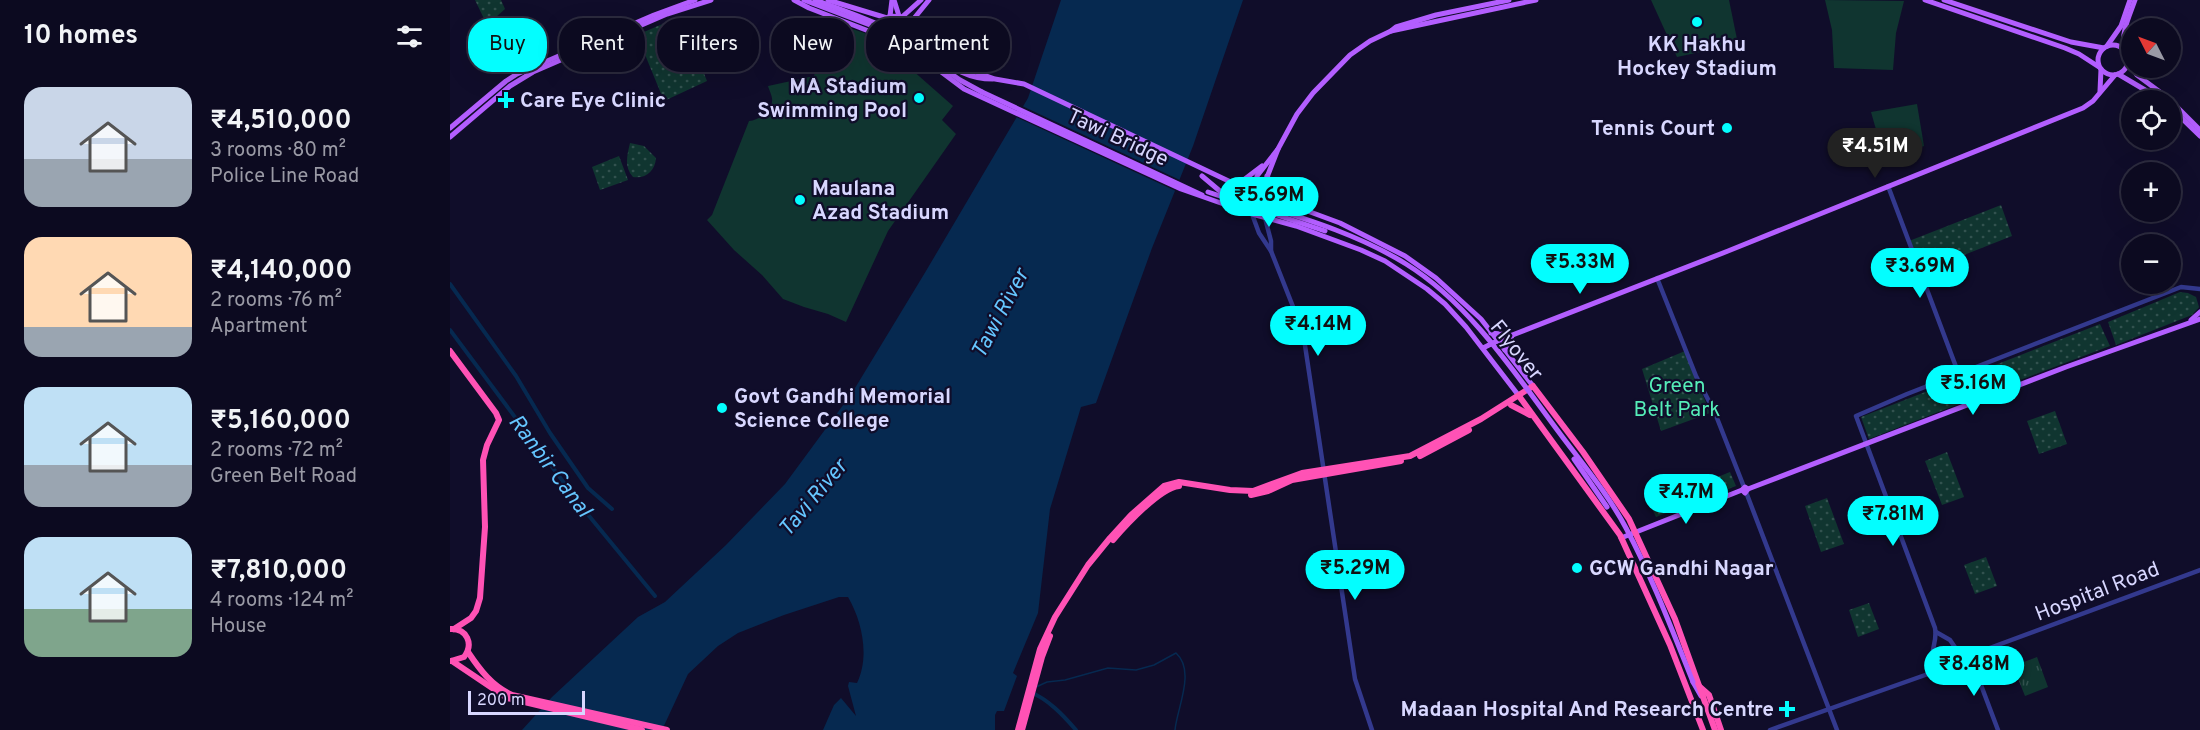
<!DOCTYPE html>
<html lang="en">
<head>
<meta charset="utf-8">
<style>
	:root { --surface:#0c0a20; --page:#151329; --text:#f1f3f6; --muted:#9a9aa5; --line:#2c2b3e; --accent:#03feff }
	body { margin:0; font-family:Overpass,sans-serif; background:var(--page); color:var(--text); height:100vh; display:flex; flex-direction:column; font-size:22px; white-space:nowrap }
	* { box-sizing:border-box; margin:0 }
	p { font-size:20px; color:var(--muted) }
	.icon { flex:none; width:33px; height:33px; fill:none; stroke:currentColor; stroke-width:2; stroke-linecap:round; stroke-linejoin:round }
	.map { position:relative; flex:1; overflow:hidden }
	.drawer { display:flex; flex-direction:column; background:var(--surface); width:450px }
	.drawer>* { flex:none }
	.top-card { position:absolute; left:18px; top:18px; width:570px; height:54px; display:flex; gap:12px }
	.needle { width:39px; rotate:312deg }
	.fabs { position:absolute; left:1671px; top:18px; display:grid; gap:12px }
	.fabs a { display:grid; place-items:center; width:60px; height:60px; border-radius:50%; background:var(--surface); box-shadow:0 6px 24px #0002,0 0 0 2px var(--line); font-size:30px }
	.scale { position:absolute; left:18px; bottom:15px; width:117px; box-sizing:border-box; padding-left:6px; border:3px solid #d8d7ff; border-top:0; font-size:16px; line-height:21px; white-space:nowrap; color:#d8d7ff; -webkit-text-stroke:4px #100d2a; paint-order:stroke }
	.price { position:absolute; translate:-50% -51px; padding:0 14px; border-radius:21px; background:var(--accent); color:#111; font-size:20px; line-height:39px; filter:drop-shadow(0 2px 3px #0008) }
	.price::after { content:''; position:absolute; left:50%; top:36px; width:18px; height:14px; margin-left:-9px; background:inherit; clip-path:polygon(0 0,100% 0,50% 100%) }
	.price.active { background:#222; color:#fff }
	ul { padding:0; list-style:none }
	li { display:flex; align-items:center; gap:18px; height:150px; padding:0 24px }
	li span { display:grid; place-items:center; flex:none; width:168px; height:120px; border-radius:18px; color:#555 }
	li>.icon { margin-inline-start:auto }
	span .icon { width:72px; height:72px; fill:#fffc; stroke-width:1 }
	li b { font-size:26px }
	h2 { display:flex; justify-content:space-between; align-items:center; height:72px; padding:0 24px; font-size:26px }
	.chip { padding:0 21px; border-radius:24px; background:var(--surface); box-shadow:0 6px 24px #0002,0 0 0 2px var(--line); font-size:21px; line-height:54px }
	.chip.active { background:var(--accent); color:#111 }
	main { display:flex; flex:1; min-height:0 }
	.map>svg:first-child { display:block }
	.grass { fill:url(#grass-tufts) }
	.park { fill:url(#park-dots) }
	.pitch { fill:#103530 }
	.water { fill:#062950 }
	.pier { fill:#100d2a }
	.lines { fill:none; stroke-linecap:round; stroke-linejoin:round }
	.stream { stroke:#062950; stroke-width:1.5 }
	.canal { stroke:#062950; stroke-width:4 }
	.minor { stroke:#33398e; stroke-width:4.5 }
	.major { stroke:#b35eff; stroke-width:5 }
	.highway { stroke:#ff52b5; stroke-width:6 }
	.major-bridge { stroke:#b35eff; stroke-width:5 }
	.poi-dot { fill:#03feff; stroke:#100d2a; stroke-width:2 }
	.labels { text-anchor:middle; stroke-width:4.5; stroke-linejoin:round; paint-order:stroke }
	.poi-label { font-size:21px; font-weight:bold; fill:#d8d7ff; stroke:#100d2a; text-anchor:start }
	.street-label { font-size:21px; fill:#d8d7ff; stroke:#100d2a }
	.park-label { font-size:21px; fill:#55edb8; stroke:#100d2a }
	.water-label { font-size:22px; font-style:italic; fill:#65c6ff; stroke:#100d2a }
</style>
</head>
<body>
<main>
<section class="drawer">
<h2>10 homes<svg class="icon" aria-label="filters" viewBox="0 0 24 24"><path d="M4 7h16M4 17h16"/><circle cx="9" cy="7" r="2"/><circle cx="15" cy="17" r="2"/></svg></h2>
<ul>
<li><span style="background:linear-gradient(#c9d6e8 60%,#9aa5b1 0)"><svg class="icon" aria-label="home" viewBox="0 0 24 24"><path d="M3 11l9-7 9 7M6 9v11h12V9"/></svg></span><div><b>₹4,510,000</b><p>3 rooms · 80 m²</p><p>Police Line Road</p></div></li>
<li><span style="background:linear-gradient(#ffd9b3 75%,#9aa5b1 0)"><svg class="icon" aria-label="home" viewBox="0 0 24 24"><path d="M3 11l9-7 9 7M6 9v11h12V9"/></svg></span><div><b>₹4,140,000</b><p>2 rooms · 76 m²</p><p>Apartment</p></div></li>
<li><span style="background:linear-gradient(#bfe0f5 65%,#9aa5b1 0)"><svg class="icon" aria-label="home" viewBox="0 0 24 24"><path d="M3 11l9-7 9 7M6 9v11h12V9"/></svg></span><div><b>₹5,160,000</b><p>2 rooms · 72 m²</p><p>Green Belt Road</p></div></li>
<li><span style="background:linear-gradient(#bfe0f5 60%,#7fa58c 0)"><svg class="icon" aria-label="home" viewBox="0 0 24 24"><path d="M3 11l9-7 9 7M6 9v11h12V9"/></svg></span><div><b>₹7,810,000</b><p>4 rooms · 124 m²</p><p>House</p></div></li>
</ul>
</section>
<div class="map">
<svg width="1750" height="730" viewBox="0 0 1750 730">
	<defs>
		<pattern id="grass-tufts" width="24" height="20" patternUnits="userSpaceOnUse" patternTransform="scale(1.5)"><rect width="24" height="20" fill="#103530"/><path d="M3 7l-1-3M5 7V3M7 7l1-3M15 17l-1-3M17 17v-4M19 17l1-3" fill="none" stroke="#32524f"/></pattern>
		<pattern id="park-dots" width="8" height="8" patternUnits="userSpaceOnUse" patternTransform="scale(1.5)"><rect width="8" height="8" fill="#103530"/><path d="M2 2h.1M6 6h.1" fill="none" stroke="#32524f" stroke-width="1.8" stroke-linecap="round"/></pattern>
	</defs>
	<rect width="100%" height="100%" fill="#100d2a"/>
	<polygon class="grass" points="1587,657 1598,687 1575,696 1563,666"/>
	<g class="park">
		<polygon points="25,0 51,0 55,9 37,25"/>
		<polygon points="231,16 257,81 214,101 187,35"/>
		<path d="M180 143 194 146 206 158C205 171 196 179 183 177 174 167 177 156 180 143Z"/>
		<polygon points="169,156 178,180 150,190 142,167"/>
		<polygon points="1551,205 1562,236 1471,272 1459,241"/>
		<polygon points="1730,292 1738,293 1746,297 1749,307 1742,315 1666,345 1658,322"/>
		<polygon points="1650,324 1660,346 1520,399 1512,378"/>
		<polygon points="1235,351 1260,413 1211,431 1192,369"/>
		<polygon points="1506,380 1514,402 1419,439 1411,417"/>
		<polygon points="1605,411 1617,444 1589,454 1577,421"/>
		<polygon points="1497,452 1514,497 1492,505 1475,461"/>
		<polygon points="1280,472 1286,486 1206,517 1200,504"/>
		<polygon points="1377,498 1394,544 1371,552 1355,506"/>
		<polygon points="1536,557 1547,586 1525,594 1514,565"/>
		<polygon points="1419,603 1429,629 1408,637 1399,610"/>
	</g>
	<g class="pitch">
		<polygon points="1201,0 1279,0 1288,44 1227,57"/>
		<polygon points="1375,0 1454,1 1446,33 1443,70 1384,68 1382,30"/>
		<path d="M382 22 426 37 419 47 434 56 461 69 503 106 492 120 506 134 438 231 396 322 378 314 354 307 333 299 312 275 284 250 257 220 262 215 299 121C308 120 322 112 322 101 323 97 319 90 318 86L364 76Z"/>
		<polygon points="1467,104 1474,146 1435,161 1421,112"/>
	</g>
	<path class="water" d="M611 0H793L743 146 702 248 646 403 631 407 600 509 588 613 563 673 567 676 554 711H547L545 715V730H373L384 705 391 698 406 716 398 686 399 682 407 683C420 656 412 621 398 597H389L334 615 288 633 268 646 238 674 212 730H72L102 697 188 617 215 602 276 545 335 484 402 393 476 271 578 98Z"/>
	<polygon class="pier" points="570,105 732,181 728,192 564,116"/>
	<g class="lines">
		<path class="stream" d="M586 687 597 682 615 680 658 668 686 670 704 665 726 653C746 671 727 708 725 730"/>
		<g class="canal">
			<polyline points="0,284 66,376 100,433 138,488 162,509"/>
			<polyline points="0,330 135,511 205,596"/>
			<path d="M580 692C598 699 613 715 626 730"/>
		</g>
		<g class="minor">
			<polyline points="1438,186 1520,404"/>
			<polyline points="802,214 809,233 821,251"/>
			<polyline points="815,218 821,241 821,251 853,332 905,679 922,730"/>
			<polyline points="1207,278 1246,376 1265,413 1294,487"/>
			<polyline points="1296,492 1387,730"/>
			<polyline points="1486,632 1500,640 1513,659"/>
			<polyline points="1520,656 1548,730"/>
			<path d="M1487 669C1477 649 1488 646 1485 628L1406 416 1457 394 1731 287 1750 289"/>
			<polyline points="1320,730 1478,674 1537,649 1750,570"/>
		</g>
		<g class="major">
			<path d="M344 0 359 8 442 40C453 39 458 33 457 23L452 17 440 16 434 21 432 30 437 38"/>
			<polyline points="378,0 437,18"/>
			<polyline points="444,0 449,16"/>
			<polyline points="479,0 457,27 511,67 545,79 574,84 787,185 890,223 955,256 986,278 1031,319 1083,386"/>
			<polyline points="1475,0 1615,48 1629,54 1649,67"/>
			<polyline points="1494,0 1621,42 1654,48"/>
			<polyline points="440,16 442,0"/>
			<polyline points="452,17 471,0"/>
			<polyline points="941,31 1086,0"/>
			<polyline points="442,40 478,62 514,89 731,189 802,214 846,226 911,250 935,261 977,289 995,304 1016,327 1069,396"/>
			<circle cx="1663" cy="60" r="15"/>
			<polyline points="1657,46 1671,26 1680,0"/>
			<path d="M1674 50C1671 32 1679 17 1685 0"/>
			<path d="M484 54C503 69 519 79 543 79"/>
			<polyline points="1682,68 1687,75 1718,98 1750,130"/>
			<polyline points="1668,74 1712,100"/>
			<polyline points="1650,91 1651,69"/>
			<polyline points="532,92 752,195"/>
			<polyline points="1720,107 1750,136"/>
			<polyline points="0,128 56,81 67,74 204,15 245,0"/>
			<polyline points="0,137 60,86 83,72 217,14 261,0"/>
			<polyline points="817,176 830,201"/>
			<polyline points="787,185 812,166"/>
			<polyline points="803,207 807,176 828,149 847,114 863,93 900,55 920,41 941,31 946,27 986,15 1059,0"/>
			<polyline points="814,208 814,185 828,149"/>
			<polyline points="825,211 829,207 846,210"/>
			<polyline points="1741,320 1750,312"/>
			<polyline points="1041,333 1060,335"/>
			<polyline points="1033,348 1047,341 1278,251 1633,108 1643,101 1665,75"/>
			<polyline points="1055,350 1062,336"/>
			<polygon points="1295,487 1298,489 1295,493 1292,490"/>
			<polyline points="1298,489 1616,367 1750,319"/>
			<polyline points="1171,538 1292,490"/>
			<polyline points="1243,682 1251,696"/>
		</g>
		<g class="highway">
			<polyline points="0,351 46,413 49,420 37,445 33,460 35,527 30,598 26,611 21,618 4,629"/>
			<polyline points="1069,396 1170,535 1220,645 1253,730"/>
			<polyline points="1061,405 1080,415"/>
			<polyline points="970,456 1019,430"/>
			<polyline points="801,495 818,491 842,480 951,461"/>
			<path d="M663 540C676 525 710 488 729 486"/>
			<path d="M0 629C17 628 24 644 14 657L1 661"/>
			<path d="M18 652C30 670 42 686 62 695L217 730"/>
			<polyline points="2,661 57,698 192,730"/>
			<polyline points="1250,687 1259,695 1271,730"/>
			<polyline points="568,730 590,649 605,617 638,565 660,538 681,515 714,486 729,482 780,490 803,491 852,473 960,456 1031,419 1083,386 1133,452 1179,519 1225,619 1265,730"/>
			<polyline points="572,730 592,657 600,636"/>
		</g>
		<g class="major-bridge">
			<polyline points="354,0 420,25 460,45 510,80 532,92"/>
			<path d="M365 0C407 15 447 30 484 54"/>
			<path d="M752 176 771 192C834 213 900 229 956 264 1019 303 1065 373 1108 431 1131 462 1158 494 1176 528 1202 577 1222 630 1243 682"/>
			<polyline points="758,192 875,231"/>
			<polyline points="1124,459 1157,507"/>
		</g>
	</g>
	<g class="poi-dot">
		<circle cx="1247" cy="22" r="6"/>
		<circle cx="469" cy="98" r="6"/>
		<path d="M53 91h6v6h6v6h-6v6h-6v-6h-6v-6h6z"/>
		<circle cx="1277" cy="128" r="6"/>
		<circle cx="350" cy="200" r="6"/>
		<circle cx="272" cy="408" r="6"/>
		<circle cx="1127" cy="568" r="6"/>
		<path d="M1334 700h6v6h6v6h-6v6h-6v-6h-6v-6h6z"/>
	</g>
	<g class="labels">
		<g class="poi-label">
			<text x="1247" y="51" text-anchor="middle">KK Hakhu<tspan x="1247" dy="24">Hockey Stadium</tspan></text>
			<text x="457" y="93" text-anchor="end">MA Stadium<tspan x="457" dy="24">Swimming Pool</tspan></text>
			<text x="70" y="107">Care Eye Clinic</text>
			<text x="1265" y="135" text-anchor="end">Tennis Court</text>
			<text x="362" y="195">Maulana<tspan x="362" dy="24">Azad Stadium</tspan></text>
			<text x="284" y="403">Govt Gandhi Memorial<tspan x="284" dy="24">Science College</tspan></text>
			<text x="1139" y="575">GCW Gandhi Nagar</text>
			<text x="1324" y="716" text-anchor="end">Madaan Hospital And Research Centre</text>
		</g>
		<g class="street-label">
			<text transform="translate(668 137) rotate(25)" y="7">Tawi Bridge</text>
			<text transform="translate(1067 350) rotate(51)" y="7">Flyover</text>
			<text transform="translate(1647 591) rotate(-21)" y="7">Hospital Road</text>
		</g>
		<g class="park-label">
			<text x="1227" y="392">Green<tspan x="1227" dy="24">Belt Park</tspan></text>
		</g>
		<g class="water-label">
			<text transform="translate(549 313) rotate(-62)" y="8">Tawi River</text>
			<text transform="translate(101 465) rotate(53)" y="8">Ranbir Canal</text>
			<text transform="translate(362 497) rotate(-50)" y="8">Tavi River</text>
		</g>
	</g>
</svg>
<div class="fabs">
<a><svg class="needle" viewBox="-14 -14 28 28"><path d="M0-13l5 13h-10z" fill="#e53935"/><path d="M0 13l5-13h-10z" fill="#9a9aa5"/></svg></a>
<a><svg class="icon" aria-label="locate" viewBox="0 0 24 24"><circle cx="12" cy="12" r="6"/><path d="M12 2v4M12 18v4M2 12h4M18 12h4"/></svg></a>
<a>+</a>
<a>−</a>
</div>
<div class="scale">200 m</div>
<b class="price active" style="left:1425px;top:179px">₹4.51M</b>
<b class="price" style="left:819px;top:228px">₹5.69M</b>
<b class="price" style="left:1130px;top:295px">₹5.33M</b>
<b class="price" style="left:1470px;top:299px">₹3.69M</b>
<b class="price" style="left:868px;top:357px">₹4.14M</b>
<b class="price" style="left:1523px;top:416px">₹5.16M</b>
<b class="price" style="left:1236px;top:525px">₹4.7M</b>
<b class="price" style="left:1443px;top:547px">₹7.81M</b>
<b class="price" style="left:905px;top:601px">₹5.29M</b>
<b class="price" style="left:1524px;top:697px">₹8.48M</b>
<div class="top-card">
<a class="chip active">Buy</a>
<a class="chip">Rent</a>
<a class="chip">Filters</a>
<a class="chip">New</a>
<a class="chip">Apartment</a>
</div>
</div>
</main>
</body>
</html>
